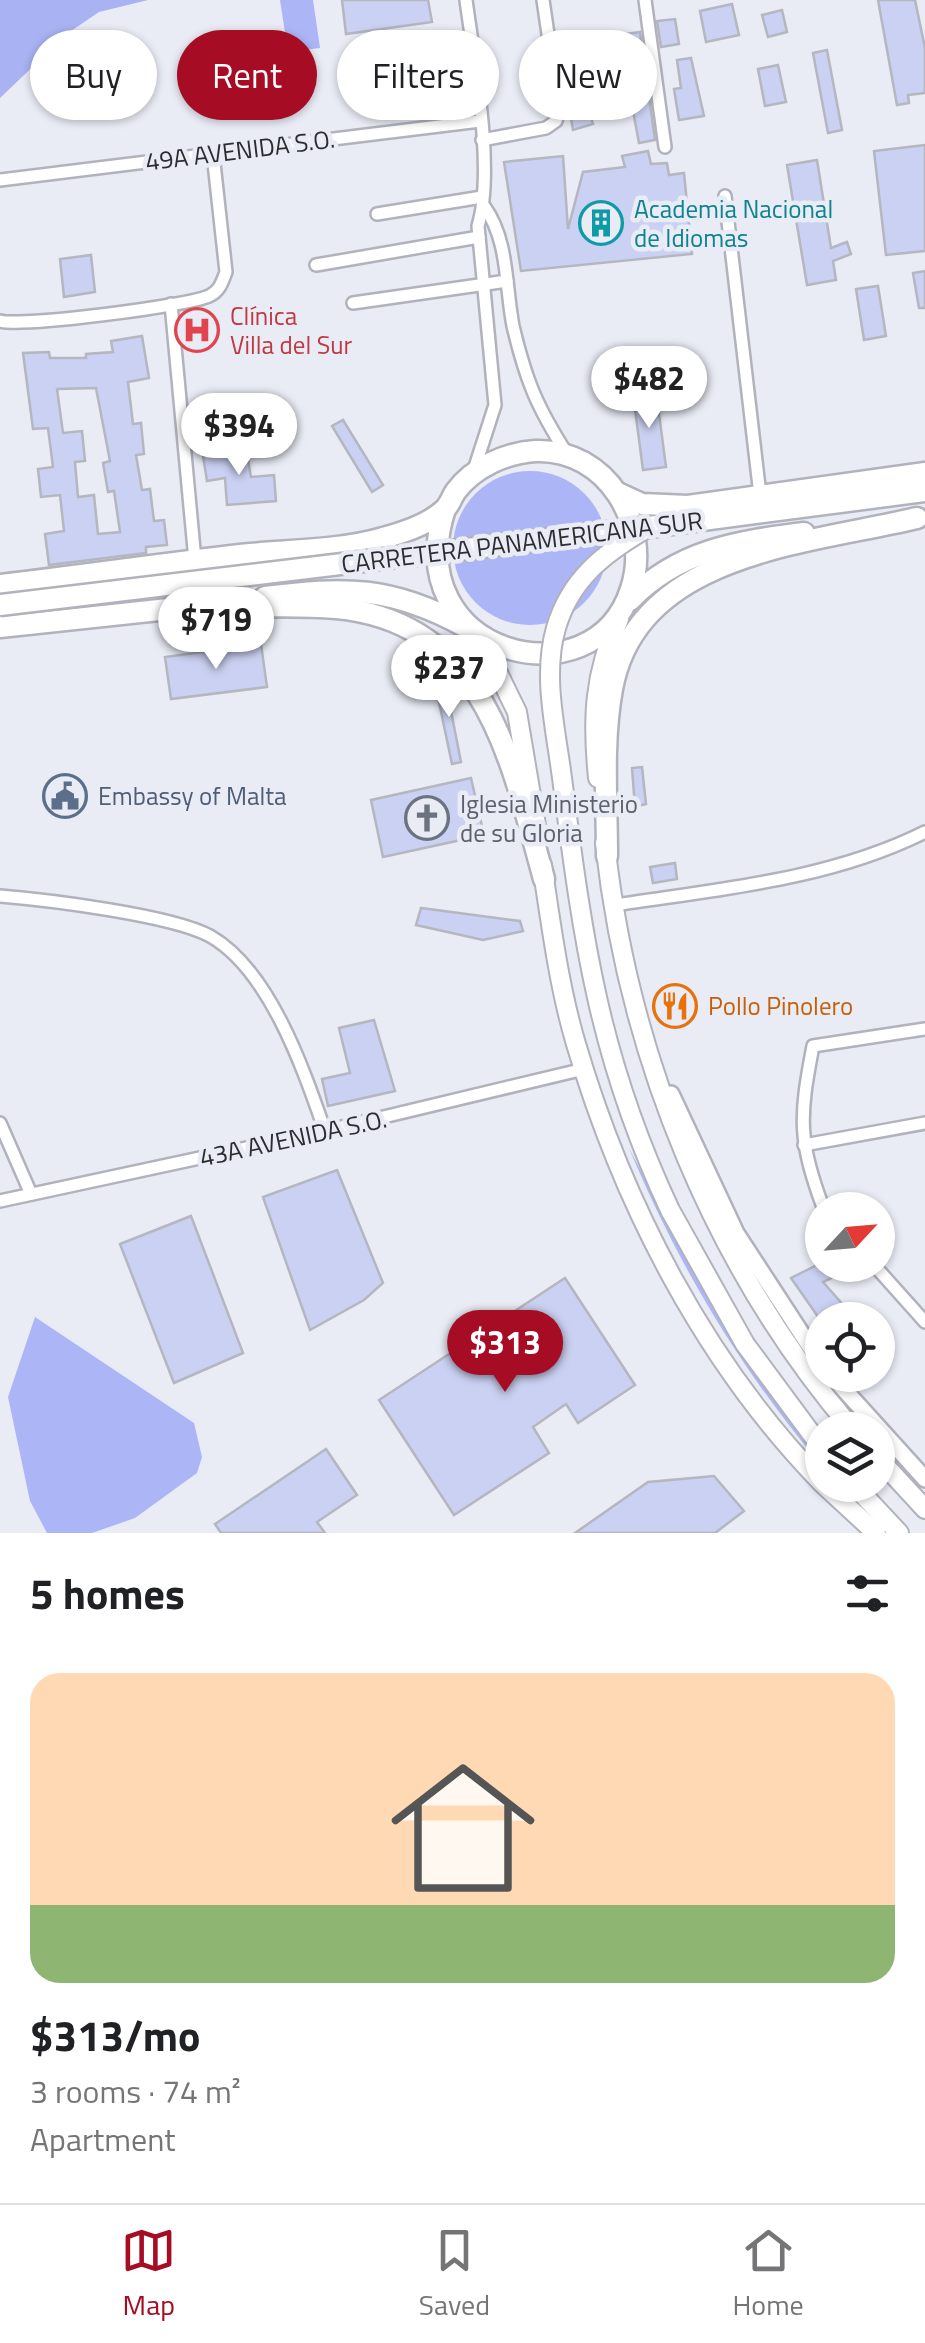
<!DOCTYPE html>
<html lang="en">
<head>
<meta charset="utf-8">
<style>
	:root { --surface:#fff; --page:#f6f6f6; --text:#202124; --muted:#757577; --line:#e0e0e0; --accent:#a60c24 }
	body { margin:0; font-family:"Titillium Web",sans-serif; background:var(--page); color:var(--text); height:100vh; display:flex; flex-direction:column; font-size:38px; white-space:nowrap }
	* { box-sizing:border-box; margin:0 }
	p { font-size:32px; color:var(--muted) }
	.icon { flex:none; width:55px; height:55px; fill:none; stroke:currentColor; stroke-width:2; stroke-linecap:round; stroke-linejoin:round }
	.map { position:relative; height:1533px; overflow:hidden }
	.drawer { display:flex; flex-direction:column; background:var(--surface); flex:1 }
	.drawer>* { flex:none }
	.guide { position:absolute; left:30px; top:30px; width:865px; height:90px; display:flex; gap:20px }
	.needle { width:65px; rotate:64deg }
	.fabs { position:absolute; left:805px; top:1192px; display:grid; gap:20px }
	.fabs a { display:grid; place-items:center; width:90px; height:90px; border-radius:50%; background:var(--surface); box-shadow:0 2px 8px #0004; font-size:50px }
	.price { position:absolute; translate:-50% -85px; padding:0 22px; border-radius:35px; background:#fff; color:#222; font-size:32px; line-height:65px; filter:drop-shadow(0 2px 5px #0008) }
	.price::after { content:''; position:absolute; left:50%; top:60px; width:30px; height:22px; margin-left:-15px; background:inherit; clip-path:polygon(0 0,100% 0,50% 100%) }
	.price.active { background:var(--accent); color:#fff }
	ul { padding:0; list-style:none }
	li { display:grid; align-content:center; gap:20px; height:530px; padding:0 30px }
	li span { display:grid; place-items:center; height:310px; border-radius:30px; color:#555 }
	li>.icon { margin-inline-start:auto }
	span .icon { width:180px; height:180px; fill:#fffc; stroke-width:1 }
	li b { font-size:42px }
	h2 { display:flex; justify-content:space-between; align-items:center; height:120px; padding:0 30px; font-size:42px }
	.tag { padding:0 35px; border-radius:45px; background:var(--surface); box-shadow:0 2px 8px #0004; font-size:35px; line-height:90px }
	.tag.active { background:var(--accent); color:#fff }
	.menu { display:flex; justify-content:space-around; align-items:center; height:140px; border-top:2px solid var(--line); background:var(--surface); font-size:28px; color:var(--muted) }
	.menu a { display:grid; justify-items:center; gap:5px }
	.menu .active { color:var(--accent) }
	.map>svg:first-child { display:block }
	.green { fill:#acb6f6 }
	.forest { fill:#a9b2f2 }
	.building { fill:#cbd1f2; stroke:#b4b6c0; stroke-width:2.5; fill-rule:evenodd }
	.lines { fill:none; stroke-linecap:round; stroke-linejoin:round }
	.minor-casing { stroke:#b1b2bc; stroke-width:16 }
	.tertiary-casing { stroke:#b1b2bc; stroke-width:20 }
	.primary-casing { stroke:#b1b2bc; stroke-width:22 }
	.trunk-casing { stroke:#b1b2bc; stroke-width:25 }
	.minor { stroke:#fff; stroke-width:11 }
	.tertiary { stroke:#fff; stroke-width:15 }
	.primary { stroke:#fff; stroke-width:18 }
	.trunk { stroke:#fff; stroke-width:20 }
	.primary-bridge-casing { stroke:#b1b2bc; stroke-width:22; stroke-linecap:butt }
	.trunk-bridge-casing { stroke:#b1b2bc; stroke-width:25; stroke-linecap:butt }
	.primary-bridge { stroke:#fff; stroke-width:18 }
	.trunk-bridge { stroke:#fff; stroke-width:20 }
	.labels { text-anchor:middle; stroke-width:9; stroke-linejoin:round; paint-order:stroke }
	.street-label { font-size:25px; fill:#2c2d31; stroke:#e9ebf5 }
	.culture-label { font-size:25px; fill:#0d838f; stroke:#e9ebf5; text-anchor:start }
	.health-label { font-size:25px; fill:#be3a42; stroke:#e9ebf5; text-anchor:start }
	.service-label { font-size:25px; fill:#4e5e75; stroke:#e9ebf5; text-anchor:start }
	.worship-label { font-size:25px; fill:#5b616d; stroke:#e9ebf5; text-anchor:start }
	.food-label { font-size:25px; fill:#c56008; stroke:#e9ebf5; text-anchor:start }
</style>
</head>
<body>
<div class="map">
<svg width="925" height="1533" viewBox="0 0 925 1533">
	<rect width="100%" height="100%" fill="#e9ebf5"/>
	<g class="green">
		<polygon points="280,0 313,0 320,48 288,52"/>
		<circle cx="530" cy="548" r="77"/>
		<path d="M629 1148 716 1314 822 1466C740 1369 678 1265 629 1148Z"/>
		<polygon points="35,1317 194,1423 202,1457 197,1473 135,1518 92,1533 47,1533 30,1501 8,1397"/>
	</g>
	<polygon class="forest" points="0,0 148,0 99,12 68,33 0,98"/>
	<g class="building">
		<polygon points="342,0 428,0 432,22 346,34"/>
		<polygon points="878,0 915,0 925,48 925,93 908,95 909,103 897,105"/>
		<polygon points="732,4 739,35 706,42 700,11"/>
		<polygon points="782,10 787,32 768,37 762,15"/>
		<polygon points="675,19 679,44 661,47 657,21"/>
		<polygon points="640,32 655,140 639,143 628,84 584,91 593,124 573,130 562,65 580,59 585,73 624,67 625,34"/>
		<polygon points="827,50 842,130 828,133 813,53"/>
		<polygon points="691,58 704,116 679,120 674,89 681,88 677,60"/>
		<polygon points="778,65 786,102 765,106 758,69"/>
		<polygon points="925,145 925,251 886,255 874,151"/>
		<polygon points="648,151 651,164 667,163 669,175 684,173 692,254 521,271 504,162 563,156 568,229 583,172 625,167 622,156"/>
		<polygon points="817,160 831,248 847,242 851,254 833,261 836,280 807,285 787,165"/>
		<polygon points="91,255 95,292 64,297 60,259"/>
		<polygon points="925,271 925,308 919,308 913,273"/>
		<polygon points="878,286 886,336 864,340 856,289"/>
		<path d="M142 336 149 378 128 382 133 424 141 423 144 454 136 455 142 490 150 489 154 521 164 520 167 545 146 547V553L49 565 45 534 64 531 60 495 41 497 38 469 53 467 48 428 33 429 23 353 49 352 50 358H86V354L113 352 111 341ZM96 388 110 461 103 463 108 492 114 491 120 532 98 534 94 495 78 497 75 462 85 461 82 431 63 433 57 389Z"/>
		<polygon points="656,391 666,467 643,470 633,394"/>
		<polygon points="343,420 383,485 372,492 332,426"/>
		<polygon points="246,449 251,477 274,475 276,501 227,505 225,478 207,481 203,456"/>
		<polygon points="261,644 267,687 171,699 165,657"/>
		<polygon points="454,686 456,705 450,706 461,762 452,764 436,688"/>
		<polygon points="642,767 646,804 635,807 632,768"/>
		<polygon points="471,778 484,835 383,857 371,800"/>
		<polygon points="675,863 677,879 653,883 650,867"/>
		<polygon points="421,908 520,921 523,931 483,940 416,925"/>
		<polygon points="374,1020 395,1091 328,1106 322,1079 350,1073 339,1028"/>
		<polygon points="337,1170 383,1283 364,1300 310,1330 263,1197"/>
		<polygon points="191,1216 243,1353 174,1383 120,1244"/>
		<polygon points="817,1265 859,1265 823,1282 845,1307 821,1321 791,1278"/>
		<polygon points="565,1278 635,1385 578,1423 566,1404 533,1427 549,1453 454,1515 379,1400"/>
		<polygon points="326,1449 357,1495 317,1522 325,1533 221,1533 215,1524"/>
		<polygon points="714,1476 744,1511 715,1533 575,1533 648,1482"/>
	</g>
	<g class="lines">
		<g class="minor-casing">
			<g id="minor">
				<path d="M466 0C474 60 495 170 478 226L495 405 474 470"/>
				<polyline points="645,0 665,147"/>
				<polyline points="482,140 546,128 556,121 559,109 543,0"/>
				<polyline points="0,180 480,121"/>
				<polyline points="725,196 760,495"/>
				<path d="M484 206C509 241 505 285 513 326 526 381 537 407 567 454"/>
				<polyline points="377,214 482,197"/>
				<polyline points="316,265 479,237"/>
				<polyline points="353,303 507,281"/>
				<polyline points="171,304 195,560"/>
				<path d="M0 321C23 327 187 306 209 296 220 291 222 282 226 272L213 154"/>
				<path d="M0 896C48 900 171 915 210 936 270 970 304 1071 325 1131"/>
				<path d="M615 905C719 889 829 880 925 832"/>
				<polyline points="0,1123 31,1194"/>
				<polyline points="804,1145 925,1123"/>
				<polyline points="0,1201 325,1131 584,1069"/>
				<path d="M824 1210C798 1140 799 1118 813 1046L925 1029"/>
				<polyline points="874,1265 925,1322"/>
			</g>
		</g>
		<g class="tertiary-casing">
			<g id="tertiary">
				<polyline points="671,1094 736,1233 822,1365"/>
				<polyline points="831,1375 925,1479"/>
			</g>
		</g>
		<g class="primary-casing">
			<g id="primary">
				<polyline points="480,636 517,712 536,825"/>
				<path d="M598 778C592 718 594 674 619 619"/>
				<path d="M605 843C628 1055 714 1268 853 1430"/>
				<path d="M542 865C551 924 559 987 576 1044 623 1204 705 1363 822 1483"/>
				<polyline points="670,1210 745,1344 822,1448"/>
				<polyline points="878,1458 925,1509"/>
				<polyline points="824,1485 876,1533"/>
				<polyline points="854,1485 899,1533"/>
			</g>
		</g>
		<g class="trunk-casing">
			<g id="trunk">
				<polyline points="618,493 642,504 688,506 925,473"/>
				<polyline points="649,527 925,491"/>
				<path d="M0 585C80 576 160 564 240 555 286 550 338 551 383 538 402 533 429 524 444 510 450 505 452 496 456 491 474 467 506 453 535 451 607 448 652 525 631 589 594 706 397 655 445 509"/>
				<path d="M265 597C345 587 391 586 464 626"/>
				<path d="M630 600C678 550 739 541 804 533"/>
				<path d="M175 609C228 608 283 604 336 608 486 622 511 761 544 879"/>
				<polyline points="0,627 187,607"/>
				<path d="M607 856C607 801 602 743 612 689 637 552 808 544 917 518"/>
			</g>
		</g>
		<use href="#minor" class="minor"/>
		<use href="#tertiary" class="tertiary"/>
		<use href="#primary" class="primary"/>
		<use href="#trunk" class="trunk"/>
		<g class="primary-bridge-casing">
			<path id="primary-bridge" d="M644 530C603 554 570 580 556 628 542 676 556 730 562 778 583 941 599 1059 670 1210"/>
		</g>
		<g class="trunk-bridge-casing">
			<polyline id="trunk-bridge" points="0,605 649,527"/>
		</g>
		<use href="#primary-bridge" class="primary-bridge"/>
		<use href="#trunk-bridge" class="trunk-bridge"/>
	</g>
	<defs>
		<g id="building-ring" transform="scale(2.25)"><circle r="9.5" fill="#e9ebf5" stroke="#0f9aa8" stroke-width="1.5"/><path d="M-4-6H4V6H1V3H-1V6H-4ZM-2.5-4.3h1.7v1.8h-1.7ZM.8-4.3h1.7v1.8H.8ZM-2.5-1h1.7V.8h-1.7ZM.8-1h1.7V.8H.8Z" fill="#0f9aa8"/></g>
		<g id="hospital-ring" transform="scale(2.25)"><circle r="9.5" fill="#e9ebf5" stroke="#e0444e" stroke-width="1.5"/><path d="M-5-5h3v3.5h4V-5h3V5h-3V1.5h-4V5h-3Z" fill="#e0444e"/></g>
		<g id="civic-ring" transform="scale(2.25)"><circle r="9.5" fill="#e9ebf5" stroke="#5c6f8a" stroke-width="1.5"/><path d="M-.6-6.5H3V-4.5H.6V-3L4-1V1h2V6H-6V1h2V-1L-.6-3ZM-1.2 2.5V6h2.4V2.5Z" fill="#5c6f8a"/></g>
		<g id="church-ring" transform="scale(2.25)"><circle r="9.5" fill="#e9ebf5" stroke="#6b7280" stroke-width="1.5"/><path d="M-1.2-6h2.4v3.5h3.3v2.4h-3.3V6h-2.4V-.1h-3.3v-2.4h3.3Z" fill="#6b7280"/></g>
		<g id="restaurant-ring" transform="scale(2.25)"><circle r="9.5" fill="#e9ebf5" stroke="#e8710a" stroke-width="1.5"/><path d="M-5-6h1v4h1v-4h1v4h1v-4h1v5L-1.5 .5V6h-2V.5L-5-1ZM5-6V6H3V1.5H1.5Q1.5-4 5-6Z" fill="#e8710a"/></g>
	</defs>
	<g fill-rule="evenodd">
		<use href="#building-ring" x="601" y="223"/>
		<use href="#hospital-ring" x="197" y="330"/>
		<use href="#civic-ring" x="65" y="796"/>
		<use href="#church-ring" x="427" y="818"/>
		<use href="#restaurant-ring" x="675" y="1006"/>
	</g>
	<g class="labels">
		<g class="street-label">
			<text transform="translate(240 150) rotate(-7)" y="9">49A AVENIDA S.O.</text>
			<text transform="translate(522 542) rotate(-7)" y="9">CARRETERA PANAMERICANA SUR</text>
			<text transform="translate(293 1138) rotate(-12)" y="9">43A AVENIDA S.O.</text>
		</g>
		<g class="culture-label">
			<text x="634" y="218">Academia Nacional<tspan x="634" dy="29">de Idiomas</tspan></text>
		</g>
		<g class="health-label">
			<text x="230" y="325">Clínica<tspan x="230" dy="29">Villa del Sur</tspan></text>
		</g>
		<g class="service-label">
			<text x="98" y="805">Embassy of Malta</text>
		</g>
		<g class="worship-label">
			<text x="460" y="813">Iglesia Ministerio<tspan x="460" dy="29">de su Gloria</tspan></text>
		</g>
		<g class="food-label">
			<text x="708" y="1015">Pollo Pinolero</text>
		</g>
	</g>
</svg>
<div class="fabs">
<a><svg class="needle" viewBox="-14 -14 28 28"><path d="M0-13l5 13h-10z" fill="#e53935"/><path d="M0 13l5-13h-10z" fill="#757577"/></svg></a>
<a><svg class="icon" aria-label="locate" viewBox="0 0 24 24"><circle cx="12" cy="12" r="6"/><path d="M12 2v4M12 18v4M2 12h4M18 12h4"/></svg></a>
<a><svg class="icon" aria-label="layers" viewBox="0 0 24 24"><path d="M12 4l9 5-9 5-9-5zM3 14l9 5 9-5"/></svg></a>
</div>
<b class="price" style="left:649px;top:431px">$482</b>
<b class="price" style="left:239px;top:478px">$394</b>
<b class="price" style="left:216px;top:672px">$719</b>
<b class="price" style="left:449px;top:720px">$237</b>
<b class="price active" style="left:505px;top:1395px">$313</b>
<div class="guide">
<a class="tag">Buy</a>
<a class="tag active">Rent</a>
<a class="tag">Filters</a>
<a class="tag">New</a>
</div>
</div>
<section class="drawer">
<h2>5 homes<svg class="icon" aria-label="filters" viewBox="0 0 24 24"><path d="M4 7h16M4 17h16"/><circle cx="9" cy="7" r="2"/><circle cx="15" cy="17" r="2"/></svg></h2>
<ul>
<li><span style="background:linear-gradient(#ffd9b3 75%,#8fb573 0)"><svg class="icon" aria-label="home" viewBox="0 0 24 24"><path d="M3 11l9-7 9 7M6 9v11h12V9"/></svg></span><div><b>$313/mo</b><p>3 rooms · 74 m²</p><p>Apartment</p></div></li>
</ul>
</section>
<nav class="menu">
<a class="active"><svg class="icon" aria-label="map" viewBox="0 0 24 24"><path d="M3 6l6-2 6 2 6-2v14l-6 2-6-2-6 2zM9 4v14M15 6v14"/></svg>Map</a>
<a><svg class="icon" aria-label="saved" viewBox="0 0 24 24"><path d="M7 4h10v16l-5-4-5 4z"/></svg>Saved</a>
<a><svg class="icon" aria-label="home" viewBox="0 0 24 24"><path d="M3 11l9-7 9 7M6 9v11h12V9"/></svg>Home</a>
</nav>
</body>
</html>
